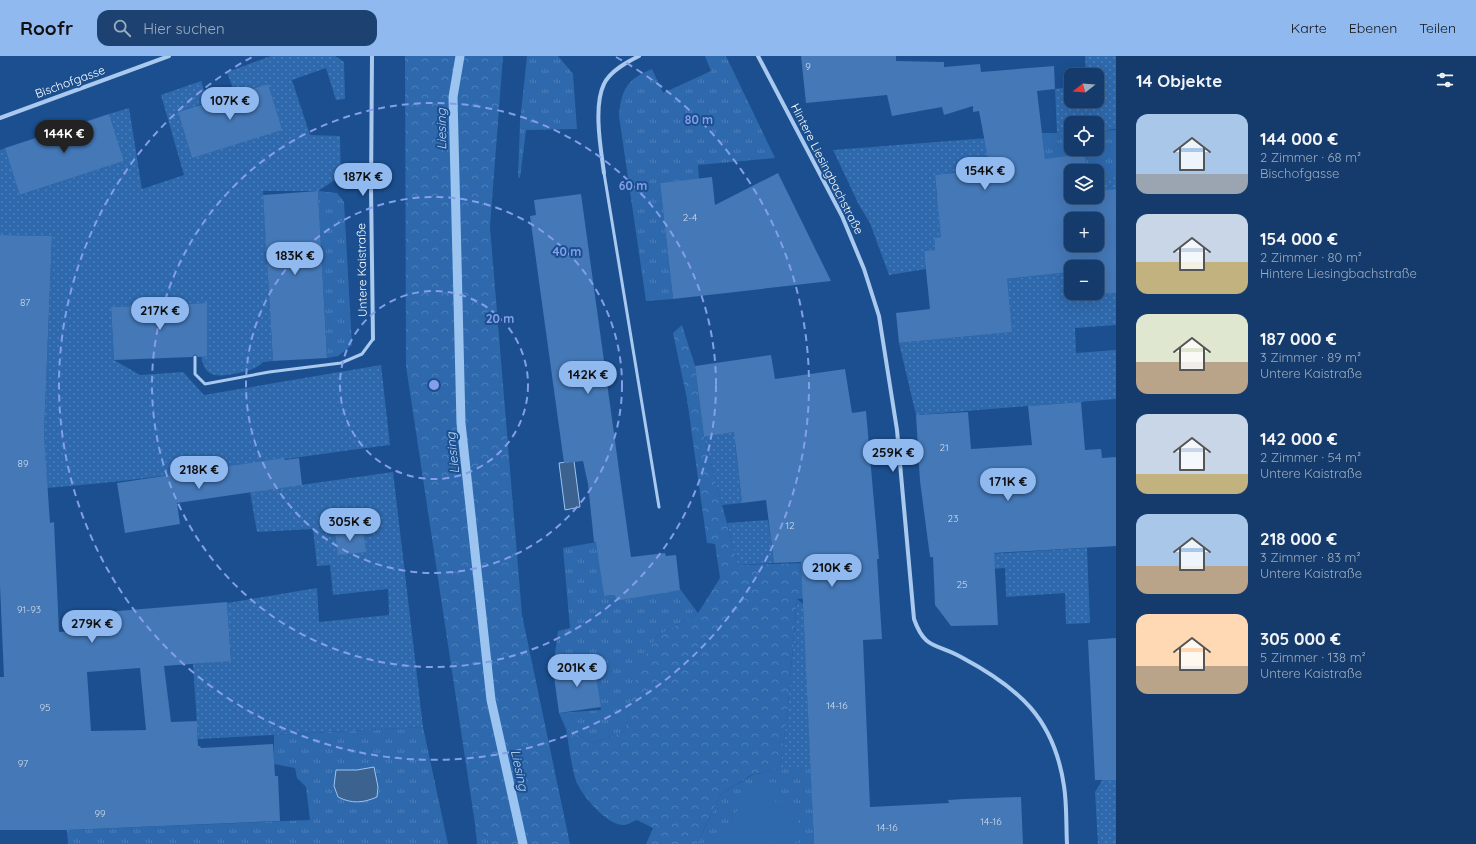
<!DOCTYPE html>
<html lang="de">
<head>
<meta charset="utf-8">
<style>
	:root { --surface:#143b6b; --page:#1d4271; --text:#f1f3f6; --muted:#9dadc1; --line:#33557e; --accent:#90b9f0 }
	body { margin:0; font-family:Quicksand,sans-serif; background:var(--page); color:var(--text); height:100vh; display:flex; flex-direction:column; font-size:15px; white-space:nowrap }
	* { box-sizing:border-box; margin:0 }
	p { font-size:13px; color:var(--muted) }
	.icon { flex:none; width:22px; height:22px; fill:none; stroke:currentColor; stroke-width:2; stroke-linecap:round; stroke-linejoin:round }
	.map { position:relative; flex:1; overflow:hidden }
	.drawer { display:flex; flex-direction:column; background:var(--surface); width:360px }
	.drawer>* { flex:none }
	.needle { width:26px; rotate:253deg }
	.tools { position:absolute; left:1064px; top:12px; display:grid; gap:8px }
	.tools a { display:grid; place-items:center; width:40px; height:40px; border-radius:8px; background:var(--surface); box-shadow:0 4px 16px #0002,0 0 0 1px var(--line); font-size:20px }
	.price { position:absolute; translate:-50% -34px; padding:0 9px; border-radius:14px; background:var(--accent); color:#111; font-size:13px; line-height:26px; filter:drop-shadow(0 1px 2px #0008) }
	.price::after { content:''; position:absolute; left:50%; top:24px; width:12px; height:9px; margin-left:-6px; background:inherit; clip-path:polygon(0 0,100% 0,50% 100%) }
	.price.current { background:#222; color:#fff }
	ul { padding:0; list-style:none }
	li { display:flex; align-items:center; gap:12px; height:100px; padding:0 20px }
	li span { display:grid; place-items:center; flex:none; width:112px; height:80px; border-radius:12px; color:#555 }
	li>.icon { margin-inline-start:auto }
	span .icon { width:48px; height:48px; fill:#fffc; stroke-width:1 }
	li b { font-size:17px }
	h2 { display:flex; justify-content:space-between; align-items:center; height:48px; padding:0 20px; font-size:17px }
	header { display:flex; align-items:center; gap:24px; box-sizing:border-box; height:56px; padding:0 20px; background:var(--accent); color:#111 }
	header strong { font-size:19px }
	nav { display:flex; gap:22px; margin-inline-start:auto; font-size:14px }
	.search { width:280px; height:36px; background:var(--page); display:flex; align-items:center; gap:10px; box-sizing:border-box; padding:0 14px; border-radius:12px; color:var(--muted); font-size:15px }
	main { display:flex; flex:1; min-height:0 }
	.map>svg:first-child { display:block }
	.grass { fill:url(#grass-tufts) }
	.forest { fill:url(#forest-crowns) }
	.park { fill:#2e69ad }
	.garden { fill:url(#garden-dots) }
	.water { fill:#3c6290; stroke:#9cc4f0 }
	.lines { fill:none; stroke-linecap:round; stroke-linejoin:round }
	.stream { stroke:#9cc4f0; stroke-width:9 }
	.building { fill:#4478b7; fill-rule:evenodd }
	.lane { stroke:#a9c9ee; stroke-width:3 }
	.street { stroke:#a9c9ee; stroke-width:4 }
	.ring { fill:none; stroke:#839eea; stroke-width:2; stroke-dasharray:7 5 }
	.labels { text-anchor:middle; stroke-width:4; stroke-linejoin:round; paint-order:stroke }
	.number-label { font-size:10px; fill:#d0dded }
	.street-label { font-size:12px; fill:#fff; stroke:#1b4f8f }
	.water-label { font-size:13px; font-style:italic; fill:#b5d3f5; stroke:#1b4f8f }
	.centre { fill:#839eea; stroke:#1b4f8f; stroke-width:2 }
	.ring-label { font-size:12px; text-anchor:middle; font-weight:bold; fill:#839eea; stroke:#1b4f8f; stroke-width:4; stroke-linejoin:round; paint-order:stroke }
</style>
</head>
<body>
<header>
<strong>Roofr</strong>
<div class="search"><svg class="icon" aria-label="search" viewBox="0 0 24 24"><circle cx="10" cy="10" r="6"/><path d="M15 15l6 6"/></svg>Hier suchen</div>
<nav><a>Karte</a><a>Ebenen</a><a>Teilen</a></nav>
</header>
<main>
<div class="map">
<svg width="1116" height="788" viewBox="0 0 1116 788">
	<defs>
		<pattern id="grass-tufts" width="24" height="20" patternUnits="userSpaceOnUse"><rect width="24" height="20" fill="#2e69ad"/><path d="M3 7l-1-3M5 7V3M7 7l1-3M15 17l-1-3M17 17v-4M19 17l1-3" fill="none" stroke="#4d80b9"/></pattern>
		<pattern id="forest-crowns" width="20" height="18" patternUnits="userSpaceOnUse"><rect width="20" height="18" fill="#2e69ad"/><path d="M2 6a3 3 0 1 1 6 0M12 15a3 3 0 1 1 6 0" fill="none" stroke="#4d80b9"/></pattern>
		<pattern id="garden-dots" width="8" height="8" patternUnits="userSpaceOnUse"><rect width="8" height="8" fill="#2e69ad"/><path d="M2 2h.1M6 6h.1" fill="none" stroke="#4d80b9" stroke-width="1.8" stroke-linecap="round"/></pattern>
	</defs>
	<rect width="100%" height="100%" fill="#1b4f8f"/>
	<g class="grass">
		<polygon points="527,0 558,0 573,18 577,73 526,74 520,122 518,121 520,66"/>
		<path d="M705 0H726L775 102 698 109 699 123 660 127 673 243 646 245 619 60C621 34 627 23 652 13L663 37 711 15Z"/>
		<polygon points="1116,74 1116,122 1097,124 1097,115 1071,115 1045,105 1042,77 1071,77 1071,93 1097,93 1097,75"/>
		<polygon points="318,135 337,137 344,146 352,289 338,300 327,302"/>
		<polygon points="608,484 600,510 604,540 615,539 616,545 680,533 698,557 656,581 629,649 625,675 593,687 566,673 559,657 601,654 594,607 553,613 558,575 570,572 563,492"/>
		<polygon points="423,671 448,788 68,788 67,774 310,764 306,731 297,722 295,712 274,708 274,679"/>
		<polygon points="780,713 811,713 814,788 697,788 721,738 752,719"/>
		<polygon points="475,768 491,788 477,788"/>
	</g>
	<g class="forest">
		<polygon points="405,0 503,0 490,171 522,559 570,788 491,788 475,768 406,310"/>
		<path d="M682 269 695 310 704 381 738 509 877 505V539L797 543 787 661 780 713 751 719 721 738 697 788H646L653 772 637 764C634 765 629 768 625 769 608 771 582 740 576 725 571 709 569 690 566 673L593 687 625 675 629 649 639 612 656 581 698 557 720 522 715 488 707 487 687 343 673 277Z"/>
	</g>
	<polygon class="park" points="774,726 776,752 797,751 799,786 721,788 721,780 754,729"/>
	<g class="garden">
		<path d="M271 0H335L344 6 345 43 336 44 326 12 292 24 310 79 340 80 341 120 318 135H263L273 305 263 306C259 314 221 323 212 318 204 315 203 308 201 300H207V247L111 251 114 304 140 319 183 316 204 339 381 309 390 389C276 403 162 423 47 432L44 379 52 180 0 179V94L5 92 21 139 124 105 109 58 129 52 142 133 184 119 161 39 201 25 208 46 178 56 192 102 268 28 235 38 227 16Z"/>
		<polygon points="1085,0 1116,0 1116,73 1097,75 1097,67 1071,67 1071,77 1057,78 1055,33 1071,31 1071,45 1097,45 1097,19 1086,19"/>
		<polygon points="1001,81 1005,114 981,114 935,119 937,141 1048,128 1071,141 1071,189 1097,211 1071,211 1071,237 1087,237 1087,239 1116,237 1116,269 1075,272 1076,297 1116,294 1116,343 916,359 899,287 1011,276 1009,245 1001,224 1062,217 1056,168 934,182 935,194 924,195 926,213 889,219 870,167 859,149 833,94"/>
		<polygon points="1116,121 1116,133 1097,135 1097,124"/>
		<polygon points="785,367 780,381 735,387 742,447 722,449 704,381"/>
		<polygon points="393,416 423,671 198,683 193,608 231,604 227,547 317,532 319,566 389,559 388,533 333,539 330,509 317,510 313,473 257,476 250,436"/>
		<polygon points="768,464 774,507 738,509 727,467"/>
		<polygon points="1087,492 1090,567 1066,568 1065,537 1006,541 1005,512 989,513 988,498"/>
		<polygon points="797,543 803,548 811,713 780,713 787,661"/>
		<polygon points="1116,702 1116,788 1098,788 1095,736"/>
	</g>
	<g class="water">
		<polygon points="574,405 580,451 565,454 559,407"/>
		<path d="M374 711 378 731 377 741C363 747 352 748 338 741L334 730 336 714H357Z"/>
	</g>
	<g class="lines">
		<polyline class="stream" points="460,0 453,41 461,367 491,644 523,788"/>
	</g>
	<g class="building">
		<path d="M801 0H896V5L944 6V11L980 8 981 16 1054 10 1055 33 1037 35 1045 103 1084 98 1087 115H1071V141H1097V135L1116 133V237L1087 239V237H1097V211H1071V216L1007 223 1012 276 899 287 896 257 930 253 924 195 935 194 934 182 941 181 935 119 990 113 979 55 973 56V50L944 59 942 51 892 60 887 39 806 47ZM1071 163H1097V189H1071Z"/>
		<polygon points="268,28 282,74 192,102 178,56"/>
		<polygon points="109,58 124,105 20,139 5,92"/>
		<polygon points="778,117 831,225 673,243 660,127 712,121 715,149"/>
		<polygon points="318,135 327,302 273,305 263,139"/>
		<polygon points="581,138 631,501 665,497 666,500 676,499 680,534 616,545 615,539 604,540 596,486 594,486 588,428 583,405 564,407 530,160 536,159 534,144"/>
		<path d="M0 179 52 180 44 379 50 467 54 466 59 576 107 572 106 556 227 546 231 605 164 610 171 666 197 665 198 690H200L201 692 273 688 275 720H278L280 765 67 774H0V621H4L0 530ZM140 612 146 674 91 675 87 616Z"/>
		<polygon points="207,247 207,300 198,301 195,298 192,301 114,304 111,251"/>
		<polygon points="771,299 775,323 845,313 852,357 866,355 879,503 877,503 882,583 863,584 870,751 949,747 948,744 964,743 1021,741 1023,788 814,788 801,506 774,507 766,444 742,447 734,376 704,381 695,310"/>
		<polygon points="1081,346 1085,394 1101,393 1102,402 1116,401 1116,490 994,497 998,569 951,570 935,549 933,501 930,501 920,425 916,359 968,356 971,393 1032,389 1028,350"/>
		<polygon points="284,402 285,404 299,402 302,429 177,447 180,468 125,477 117,427"/>
		<polygon points="363,473 366,496 338,499 335,476"/>
		<polygon points="1116,582 1116,724 1095,724 1088,584"/>
		<polygon points="594,607 601,651 559,657 553,613"/>
	</g>
	<g class="lines">
		<g class="lane">
			<polyline points="604,117 659,451"/>
			<polyline points="195,301 195,318 205,328 269,316 341,307 362,298 373,283"/>
		</g>
		<g class="street">
			<polyline points="372,0 371,132 373,283"/>
			<path d="M758 0 842 160 864 213 879 260 897 374 914 563C925 594 936 587 961 601 1019 632 1054 662 1064 730 1067 749 1066 769 1067 788"/>
			<polyline points="0,62 169,0"/>
			<path d="M604 117C601 94 593 50 604 28 610 15 627 6 639 0"/>
		</g>
	</g>
	<g class="ring">
		<circle cx="434" cy="329" r="94"/>
		<circle cx="434" cy="329" r="188"/>
		<circle cx="434" cy="329" r="282"/>
		<path d="M616 1A375 375 0 1 1 252 1"/>
	</g>
	<g class="labels">
		<g class="number-label">
			<text x="808" y="14">9</text>
			<text x="690" y="165">2-4</text>
			<text x="25" y="250">87</text>
			<text x="944" y="395">21</text>
			<text x="23" y="411">89</text>
			<text x="953" y="466">23</text>
			<text x="790" y="473">12</text>
			<text x="962" y="532">25</text>
			<text x="29" y="557">91-93</text>
			<text x="837" y="653">14-16</text>
			<text x="45" y="655">95</text>
			<text x="23" y="711">97</text>
			<text x="100" y="761">99</text>
			<text x="991" y="769">14-16</text>
			<text x="887" y="775">14-16</text>
		</g>
		<g class="street-label">
			<text transform="translate(70 26) rotate(-20)" y="4">Bischofgasse</text>
			<text transform="translate(827 113) rotate(63)" y="4">Hintere Liesingbachstraße</text>
			<text transform="translate(362 214) rotate(-91)" y="4">Untere Kaistraße</text>
		</g>
		<g class="water-label">
			<text transform="translate(441 73) rotate(-91)" y="5">Liesing</text>
			<text transform="translate(452 397) rotate(-96)" y="5">Liesing</text>
			<text transform="translate(520 714) rotate(78)" y="5">Liesing</text>
		</g>
	</g>
	<circle cx="434" cy="329" r="6" class="centre"/>
	<g class="ring-label">
		<text x="699" y="68">80 m</text>
		<text x="633" y="134">60 m</text>
		<text x="567" y="200">40 m</text>
		<text x="500" y="267">20 m</text>
	</g>
</svg>
<div class="tools">
<a><svg class="needle" viewBox="-14 -14 28 28"><path d="M0-13l5 13h-10z" fill="#e53935"/><path d="M0 13l5-13h-10z" fill="#9dadc1"/></svg></a>
<a><svg class="icon" aria-label="locate" viewBox="0 0 24 24"><circle cx="12" cy="12" r="6"/><path d="M12 2v4M12 18v4M2 12h4M18 12h4"/></svg></a>
<a><svg class="icon" aria-label="layers" viewBox="0 0 24 24"><path d="M12 4l9 5-9 5-9-5zM3 14l9 5 9-5"/></svg></a>
<a>+</a>
<a>−</a>
</div>
<b class="price" style="left:230px;top:65px">107K €</b>
<b class="price current" style="left:64px;top:98px">144K €</b>
<b class="price" style="left:985px;top:135px">154K €</b>
<b class="price" style="left:363px;top:141px">187K €</b>
<b class="price" style="left:295px;top:220px">183K €</b>
<b class="price" style="left:160px;top:275px">217K €</b>
<b class="price" style="left:588px;top:339px">142K €</b>
<b class="price" style="left:893px;top:417px">259K €</b>
<b class="price" style="left:199px;top:434px">218K €</b>
<b class="price" style="left:1008px;top:446px">171K €</b>
<b class="price" style="left:350px;top:486px">305K €</b>
<b class="price" style="left:832px;top:532px">210K €</b>
<b class="price" style="left:92px;top:588px">279K €</b>
<b class="price" style="left:577px;top:632px">201K €</b>
</div>
<section class="drawer">
<h2>14 Objekte<svg class="icon" aria-label="filters" viewBox="0 0 24 24"><path d="M4 7h16M4 17h16"/><circle cx="9" cy="7" r="2"/><circle cx="15" cy="17" r="2"/></svg></h2>
<ul>
<li><span style="background:linear-gradient(#a9c7e8 75%,#9aa5b1 0)"><svg class="icon" aria-label="home" viewBox="0 0 24 24"><path d="M3 11l9-7 9 7M6 9v11h12V9"/></svg></span><div><b>144 000 €</b><p>2 Zimmer · 68 m²</p><p>Bischofgasse</p></div></li>
<li><span style="background:linear-gradient(#c9d6e8 60%,#c2b280 0)"><svg class="icon" aria-label="home" viewBox="0 0 24 24"><path d="M3 11l9-7 9 7M6 9v11h12V9"/></svg></span><div><b>154 000 €</b><p>2 Zimmer · 80 m²</p><p>Hintere Liesingbachstraße</p></div></li>
<li><span style="background:linear-gradient(#dfe7d0 60%,#b9a48a 0)"><svg class="icon" aria-label="home" viewBox="0 0 24 24"><path d="M3 11l9-7 9 7M6 9v11h12V9"/></svg></span><div><b>187 000 €</b><p>3 Zimmer · 89 m²</p><p>Untere Kaistraße</p></div></li>
<li><span style="background:linear-gradient(#c9d6e8 75%,#c2b280 0)"><svg class="icon" aria-label="home" viewBox="0 0 24 24"><path d="M3 11l9-7 9 7M6 9v11h12V9"/></svg></span><div><b>142 000 €</b><p>2 Zimmer · 54 m²</p><p>Untere Kaistraße</p></div></li>
<li><span style="background:linear-gradient(#a9c7e8 65%,#b9a48a 0)"><svg class="icon" aria-label="home" viewBox="0 0 24 24"><path d="M3 11l9-7 9 7M6 9v11h12V9"/></svg></span><div><b>218 000 €</b><p>3 Zimmer · 83 m²</p><p>Untere Kaistraße</p></div></li>
<li><span style="background:linear-gradient(#ffd9b3 65%,#b9a48a 0)"><svg class="icon" aria-label="home" viewBox="0 0 24 24"><path d="M3 11l9-7 9 7M6 9v11h12V9"/></svg></span><div><b>305 000 €</b><p>5 Zimmer · 138 m²</p><p>Untere Kaistraße</p></div></li>
</ul>
</section>
</main>
</body>
</html>
